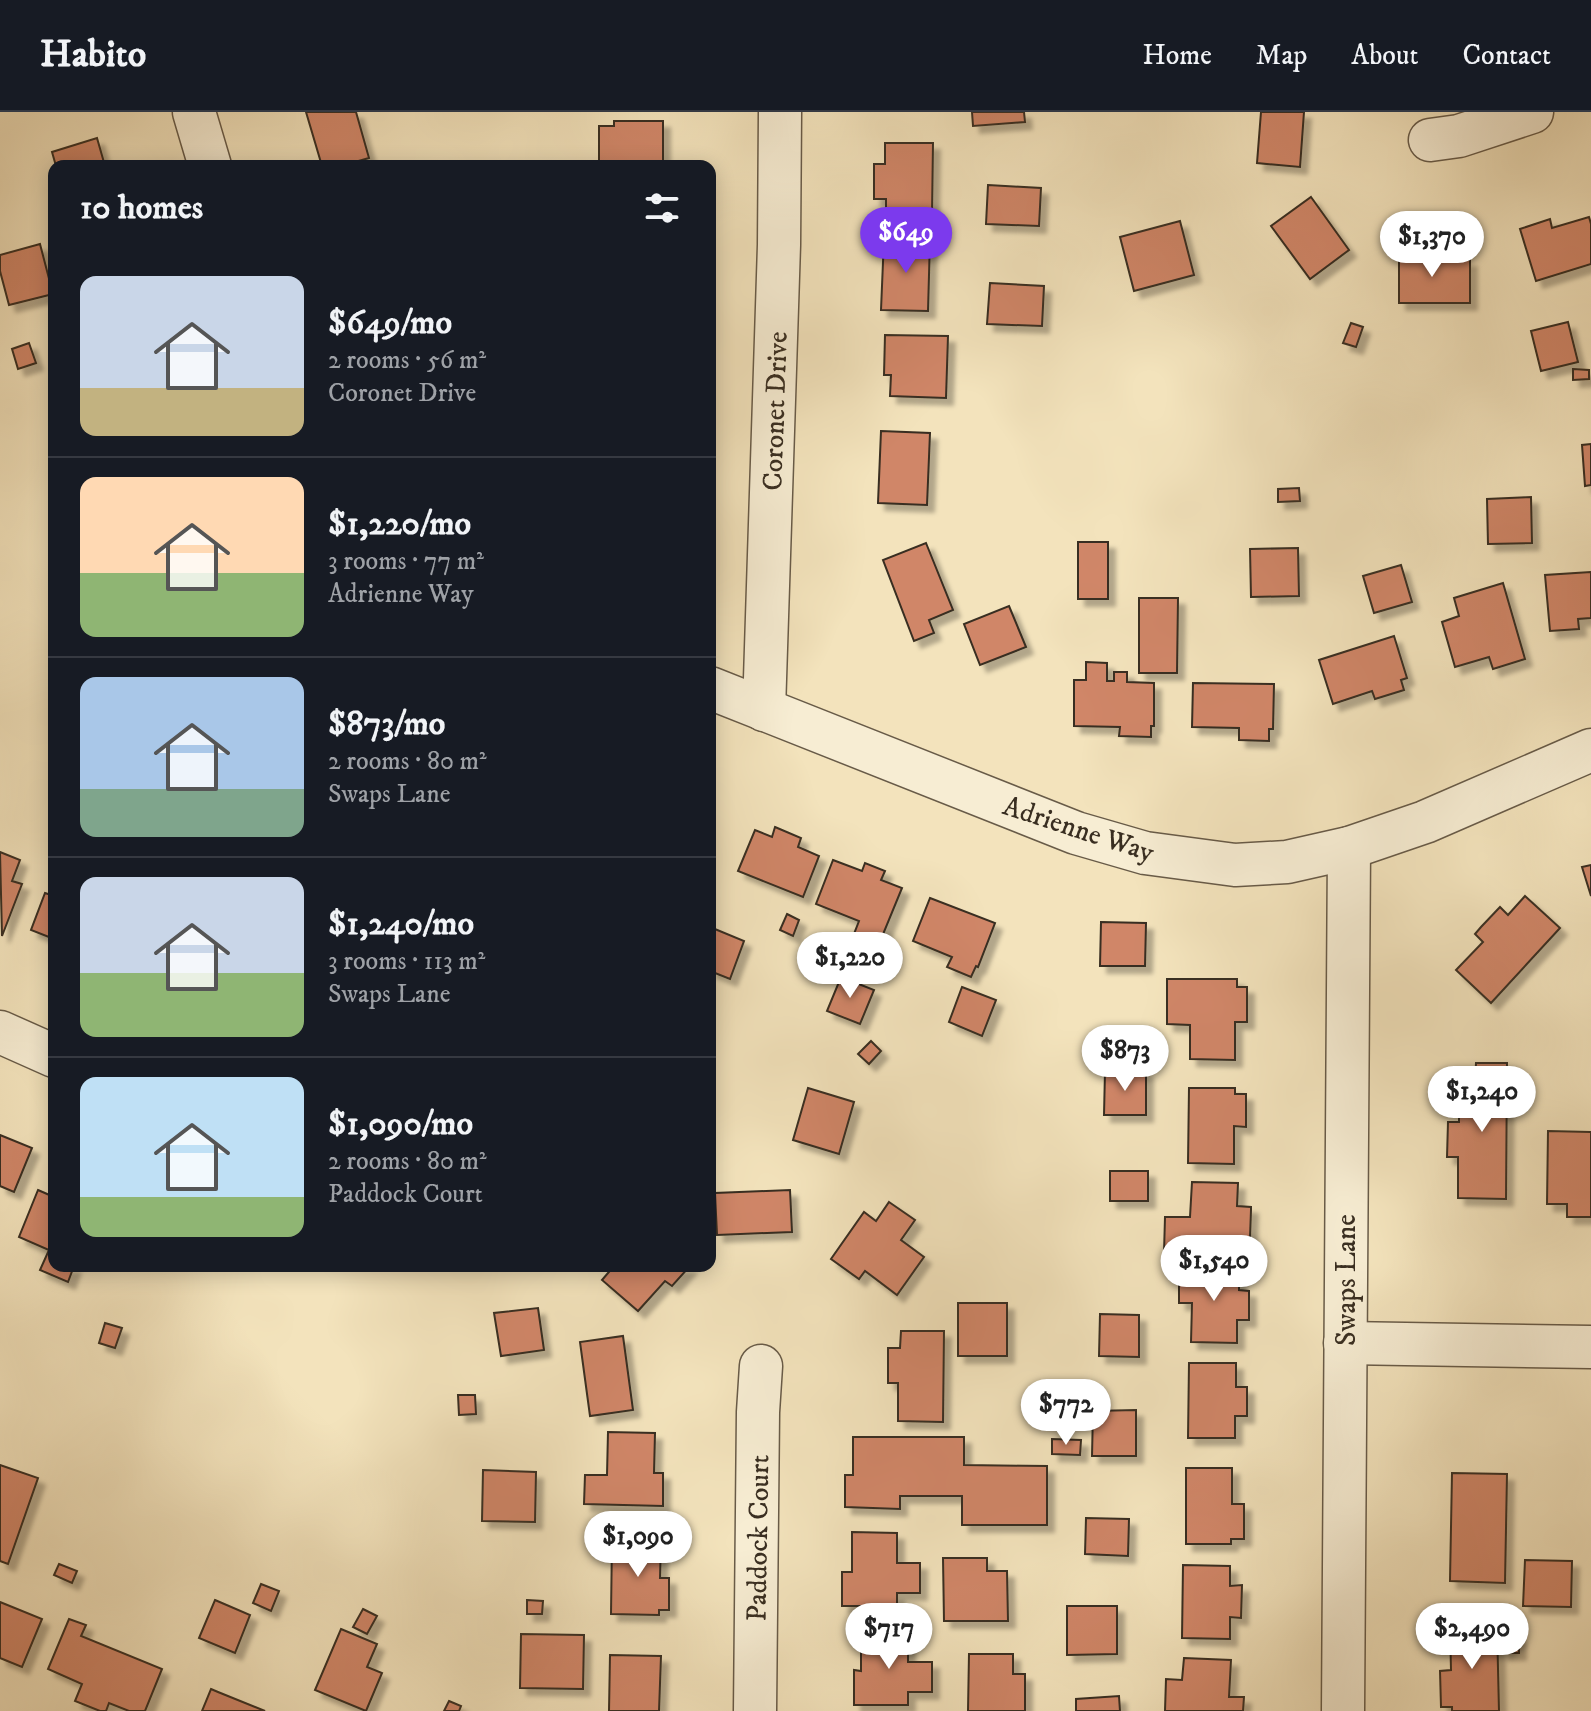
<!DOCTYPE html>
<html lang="en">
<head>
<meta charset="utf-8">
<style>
	:root { --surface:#171b24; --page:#20242c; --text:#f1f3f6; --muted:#9ea1a6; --line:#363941; --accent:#7c3aed }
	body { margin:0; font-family:"IM FELL DW Pica",serif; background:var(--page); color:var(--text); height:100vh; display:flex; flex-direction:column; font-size:30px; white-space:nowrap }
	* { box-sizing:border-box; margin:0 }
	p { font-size:26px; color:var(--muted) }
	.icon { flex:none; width:44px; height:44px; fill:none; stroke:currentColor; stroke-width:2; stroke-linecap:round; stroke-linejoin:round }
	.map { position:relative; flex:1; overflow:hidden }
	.sheet { position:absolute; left:48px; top:48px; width:668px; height:1112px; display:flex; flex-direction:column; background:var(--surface); border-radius:16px; box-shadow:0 4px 20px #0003 }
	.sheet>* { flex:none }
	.price { position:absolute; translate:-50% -68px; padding:0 18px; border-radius:28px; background:#fff; color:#222; font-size:26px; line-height:52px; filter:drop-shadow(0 2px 4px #0008) }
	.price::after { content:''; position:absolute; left:50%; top:48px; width:24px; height:18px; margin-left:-12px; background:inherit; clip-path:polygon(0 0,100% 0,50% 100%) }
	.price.active { background:var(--accent); color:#fff }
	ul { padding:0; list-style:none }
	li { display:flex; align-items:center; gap:24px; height:200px; padding:0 32px }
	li+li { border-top:2px solid var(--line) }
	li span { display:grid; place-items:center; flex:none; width:224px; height:160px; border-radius:16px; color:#555 }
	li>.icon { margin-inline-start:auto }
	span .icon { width:96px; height:96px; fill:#fffc; stroke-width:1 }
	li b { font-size:34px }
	h2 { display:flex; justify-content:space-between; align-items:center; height:96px; padding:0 32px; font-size:34px }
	header { display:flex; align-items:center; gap:48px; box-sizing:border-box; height:112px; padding:0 40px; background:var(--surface); border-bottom:2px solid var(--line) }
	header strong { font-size:38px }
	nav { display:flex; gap:44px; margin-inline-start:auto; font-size:28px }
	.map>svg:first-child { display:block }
	.building { fill:#d08668; stroke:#392e21; stroke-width:2; filter:url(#shadow) }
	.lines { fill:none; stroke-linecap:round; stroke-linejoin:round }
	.minor-casing { stroke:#685b48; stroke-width:45 }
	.minor { stroke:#f7edd3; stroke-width:42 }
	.labels { text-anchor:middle; stroke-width:6; stroke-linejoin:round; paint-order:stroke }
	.street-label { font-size:28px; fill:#392e21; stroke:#f7edd3 }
</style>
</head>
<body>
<header>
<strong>Habito</strong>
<nav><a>Home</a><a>Map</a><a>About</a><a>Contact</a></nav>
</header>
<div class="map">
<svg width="1591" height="1599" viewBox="0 0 1591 1599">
	<defs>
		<filter id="shadow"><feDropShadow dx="7" dy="7" stdDeviation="2" flood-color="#0004"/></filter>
	</defs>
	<rect width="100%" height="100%" fill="#f3e3bc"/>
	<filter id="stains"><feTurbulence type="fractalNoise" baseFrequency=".0025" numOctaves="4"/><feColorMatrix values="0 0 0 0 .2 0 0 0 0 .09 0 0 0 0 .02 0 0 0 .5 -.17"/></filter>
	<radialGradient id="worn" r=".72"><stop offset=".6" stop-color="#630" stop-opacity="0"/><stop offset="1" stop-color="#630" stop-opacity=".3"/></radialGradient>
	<g class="building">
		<polygon points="306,0 356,0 369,46 341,54 322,54"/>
		<polygon points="972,0 1024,0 1025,10 973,14"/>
		<polygon points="1261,0 1304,0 1300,55 1257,51"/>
		<polygon points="614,9 663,9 663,54 599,54 599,14 614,14"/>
		<polygon points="97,26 105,54 56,54 52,40"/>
		<polygon points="885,31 933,31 932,101 886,101 886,87 874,87 874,52 885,52"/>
		<polygon points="988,73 1041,76 1039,114 986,112"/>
		<polygon points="1311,85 1349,138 1310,167 1271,114"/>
		<polygon points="1589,105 1591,112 1591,152 1536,169 1520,117 1550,107 1552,116"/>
		<polygon points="1180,109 1194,163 1134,179 1120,125"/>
		<polygon points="884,126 930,127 928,199 881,198"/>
		<polygon points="40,132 53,182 9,193 0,159 0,143"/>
		<polygon points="1399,136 1426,136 1426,147 1470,148 1470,191 1399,191"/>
		<polygon points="990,171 1044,174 1042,214 987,212"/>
		<polygon points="1568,210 1578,250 1541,259 1531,219"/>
		<polygon points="1351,211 1363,215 1356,235 1343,231"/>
		<polygon points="885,223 948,224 946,286 890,284 891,263 884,263"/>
		<polygon points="29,231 36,251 18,257 12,237"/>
		<polygon points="1573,257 1589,258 1589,267 1573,268"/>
		<polygon points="881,319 930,321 927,393 878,391"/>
		<polygon points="1591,332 1591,373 1585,374 1582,333"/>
		<polygon points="1299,376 1300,389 1278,390 1278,377"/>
		<polygon points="1531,385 1532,431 1488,432 1487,387"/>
		<rect x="1078" y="430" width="30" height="57"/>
		<polygon points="926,431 953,498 929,508 934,521 914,529 883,448"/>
		<polygon points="1298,436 1299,484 1251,485 1250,437"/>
		<polygon points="1401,453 1412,490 1374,501 1363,464"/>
		<polygon points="1591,460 1591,506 1578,507 1579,517 1550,519 1545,463"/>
		<polygon points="1503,471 1525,547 1493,557 1489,545 1455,555 1442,510 1459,504 1454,486"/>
		<polygon points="1139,486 1178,486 1177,561 1139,561"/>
		<polygon points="1009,494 1026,535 980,553 964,512"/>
		<polygon points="1394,524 1407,566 1401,568 1404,578 1375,587 1372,579 1333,592 1319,548"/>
		<polygon points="1086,550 1107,551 1107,569 1114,569 1114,560 1127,560 1127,570 1154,571 1154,614 1151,614 1151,625 1119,624 1120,615 1074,614 1074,568 1086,568"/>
		<polygon points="1193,571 1274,572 1273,617 1269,617 1269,629 1239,628 1239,616 1192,615"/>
		<polygon points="775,715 801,726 798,735 819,744 803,785 738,759 755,718 772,725"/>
		<polygon points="0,740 20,748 12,769 22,772 2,824"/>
		<polygon points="833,748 862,759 865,751 885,759 881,768 902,776 877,837 852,827 859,809 816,792"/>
		<polygon points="1591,753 1591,784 1582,755"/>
		<polygon points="45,781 54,784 54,827 31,818"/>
		<polygon points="1525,784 1560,816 1491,891 1456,858 1483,830 1475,822 1481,815 1500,795 1508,803"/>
		<polygon points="930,786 995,811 978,855 976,854 971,865 947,855 952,845 913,829"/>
		<polygon points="787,802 799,808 793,824 780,818"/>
		<polygon points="1101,810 1146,811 1145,854 1100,854"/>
		<polygon points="710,815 744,829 730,867 710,859"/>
		<polygon points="841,865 874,878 860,912 827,899"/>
		<polygon points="1167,867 1237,867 1237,875 1247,875 1247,910 1235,910 1235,948 1190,947 1190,913 1167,912"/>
		<polygon points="962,875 996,888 982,924 949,910"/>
		<polygon points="871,929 881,939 869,952 858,942"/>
		<polygon points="1476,951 1507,951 1506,1087 1458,1086 1458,1045 1447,1045 1448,1010 1459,1010 1459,970 1475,971"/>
		<polygon points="1105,959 1146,959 1146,1003 1104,1003"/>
		<polygon points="808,976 854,990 839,1042 793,1028"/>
		<polygon points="1189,976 1235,976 1235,982 1246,982 1246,1015 1234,1014 1234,1052 1188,1051"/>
		<polygon points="1548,1019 1591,1020 1591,1105 1567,1105 1567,1092 1547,1092"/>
		<polygon points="0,1023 32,1036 14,1080 0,1074"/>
		<rect x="1110" y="1059" width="38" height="30"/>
		<polygon points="1192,1070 1238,1071 1237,1094 1251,1095 1251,1098 1250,1125 1238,1125 1237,1142 1164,1141 1165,1105 1190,1105"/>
		<polygon points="38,1078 54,1085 54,1154 74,1154 68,1170 40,1158 49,1138 19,1125"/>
		<polygon points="790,1078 792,1120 717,1123 715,1081"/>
		<polygon points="889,1090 915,1108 901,1128 924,1145 897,1183 865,1159 859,1167 831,1147 864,1100 876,1109"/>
		<polygon points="614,1154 690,1154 672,1174 665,1169 638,1199 602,1168"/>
		<polygon points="1179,1155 1239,1156 1239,1178 1249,1179 1249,1208 1237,1208 1237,1231 1191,1230 1192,1191 1179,1191"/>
		<rect x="958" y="1191" width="49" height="53"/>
		<polygon points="538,1196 544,1238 501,1244 494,1201"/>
		<polygon points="1100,1202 1139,1203 1139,1245 1099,1244"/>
		<polygon points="105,1211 122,1216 115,1236 99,1231"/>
		<polygon points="901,1219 944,1219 943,1310 898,1309 898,1271 888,1271 888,1236 900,1236"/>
		<polygon points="623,1224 633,1298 590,1304 580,1230"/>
		<polygon points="1189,1251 1236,1251 1236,1275 1247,1275 1247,1304 1235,1304 1235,1326 1188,1326"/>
		<polygon points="458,1283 475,1283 476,1302 459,1303"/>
		<polygon points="1136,1298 1136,1344 1092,1344 1093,1299"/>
		<polygon points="608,1320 655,1321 654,1361 663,1361 663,1394 584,1392 585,1363 607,1363"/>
		<polygon points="853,1325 964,1325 964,1353 1047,1354 1047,1413 962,1413 962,1384 900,1384 900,1397 845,1395 845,1363 853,1363"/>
		<polygon points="1052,1327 1081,1328 1080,1343 1052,1342"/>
		<polygon points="0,1353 38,1366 8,1452 0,1449"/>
		<polygon points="1186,1356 1232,1356 1232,1392 1244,1392 1244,1427 1231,1427 1231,1432 1186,1432"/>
		<polygon points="483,1358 536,1360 535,1410 482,1409"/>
		<polygon points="1452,1361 1507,1362 1505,1471 1450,1469"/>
		<polygon points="1086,1406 1129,1407 1128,1444 1085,1442"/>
		<polygon points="852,1420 897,1421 897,1451 920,1451 920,1481 897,1481 897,1494 842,1494 842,1460 852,1460"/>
		<polygon points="612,1428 661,1429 660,1466 669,1466 669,1498 659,1498 659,1503 611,1502"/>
		<polygon points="943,1446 987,1446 987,1459 1007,1459 1008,1509 944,1509"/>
		<polygon points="1525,1448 1572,1449 1571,1495 1523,1494"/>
		<polygon points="59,1452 77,1459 72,1471 54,1463"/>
		<polygon points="1183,1453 1230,1454 1230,1474 1242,1473 1241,1506 1230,1505 1230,1527 1182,1526"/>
		<polygon points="261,1472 279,1479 271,1499 253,1491"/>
		<polygon points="215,1488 250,1503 235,1541 199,1526"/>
		<polygon points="527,1488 543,1489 542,1502 527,1502"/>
		<polygon points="0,1490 42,1507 22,1555 0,1546"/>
		<polygon points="1117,1494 1117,1542 1067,1543 1067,1494"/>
		<polygon points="363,1497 377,1504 367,1522 353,1515"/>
		<polygon points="69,1507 86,1513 81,1524 162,1557 145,1599 129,1599 109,1591 106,1599 100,1599 75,1589 82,1572 48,1557"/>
		<polygon points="1497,1514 1499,1599 1452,1599 1452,1595 1441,1595 1440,1559 1451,1558 1450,1515"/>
		<polygon points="341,1517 377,1532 367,1555 382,1561 366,1599 315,1578"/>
		<polygon points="861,1519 908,1520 908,1550 932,1550 932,1580 908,1580 908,1593 854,1593 854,1558 861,1559"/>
		<polygon points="521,1522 584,1523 583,1577 520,1576"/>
		<rect x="1502" y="1524" width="17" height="17"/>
		<polygon points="969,1542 1013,1542 1013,1562 1025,1562 1025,1599 968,1599"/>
		<polygon points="610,1543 661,1544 659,1599 609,1599"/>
		<polygon points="1184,1546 1231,1548 1229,1585 1244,1585 1243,1599 1165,1599 1166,1567 1182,1568"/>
		<polygon points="211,1577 218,1580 265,1599 202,1599"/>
		<polygon points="1119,1584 1120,1599 1076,1599 1076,1587"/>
		<polygon points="449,1589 461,1594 459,1599 444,1599"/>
	</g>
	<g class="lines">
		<g class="minor-casing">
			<g id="minor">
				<polyline points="194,0 210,54"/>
				<polyline points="1430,28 1459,24 1532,0"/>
				<polyline points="710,576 1076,721 1145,741 1235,753 1287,750 1349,736 1425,710 1591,638"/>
				<polyline points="764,598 779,133 780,0"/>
				<polyline points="0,920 54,944"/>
				<polyline points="1345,1231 1591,1235"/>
				<polyline points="755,1599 758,1300 761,1254"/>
				<polyline points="1343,1599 1349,736"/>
			</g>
		</g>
		<use href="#minor" class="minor"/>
	</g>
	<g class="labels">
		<g class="street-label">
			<text transform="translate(774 299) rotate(-88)" y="10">Coronet Drive</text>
			<text transform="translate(1079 716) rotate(18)" y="10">Adrienne Way</text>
			<text transform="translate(1345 1168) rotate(-90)" y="10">Swaps Lane</text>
			<text transform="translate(757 1426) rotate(-89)" y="10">Paddock Court</text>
		</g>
	</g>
	<rect width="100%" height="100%" filter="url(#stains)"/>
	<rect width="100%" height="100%" fill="url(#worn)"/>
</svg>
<b class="price active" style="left:906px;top:163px">$649</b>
<b class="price" style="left:1432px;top:167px">$1,370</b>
<b class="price" style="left:850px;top:888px">$1,220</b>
<b class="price" style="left:1125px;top:981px">$873</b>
<b class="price" style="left:1482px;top:1022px">$1,240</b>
<b class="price" style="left:1214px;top:1191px">$1,540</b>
<b class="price" style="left:1066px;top:1335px">$772</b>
<b class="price" style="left:638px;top:1467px">$1,090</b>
<b class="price" style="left:889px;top:1559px">$717</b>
<b class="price" style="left:1472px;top:1559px">$2,490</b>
<section class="sheet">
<h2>10 homes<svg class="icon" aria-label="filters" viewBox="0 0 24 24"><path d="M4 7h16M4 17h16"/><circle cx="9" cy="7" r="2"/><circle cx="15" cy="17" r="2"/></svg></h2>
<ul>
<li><span style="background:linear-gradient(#c9d6e8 70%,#c2b280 0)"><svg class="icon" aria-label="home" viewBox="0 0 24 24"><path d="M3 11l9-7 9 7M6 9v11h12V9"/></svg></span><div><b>$649/mo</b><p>2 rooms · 56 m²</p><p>Coronet Drive</p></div></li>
<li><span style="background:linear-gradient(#ffd9b3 60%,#8fb573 0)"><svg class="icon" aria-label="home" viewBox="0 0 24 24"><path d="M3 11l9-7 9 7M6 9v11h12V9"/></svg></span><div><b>$1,220/mo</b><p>3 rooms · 77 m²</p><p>Adrienne Way</p></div></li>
<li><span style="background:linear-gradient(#a9c7e8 70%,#7fa58c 0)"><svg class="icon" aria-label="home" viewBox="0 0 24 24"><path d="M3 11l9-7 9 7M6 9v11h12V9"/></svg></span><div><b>$873/mo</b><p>2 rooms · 80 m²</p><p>Swaps Lane</p></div></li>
<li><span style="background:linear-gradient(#c9d6e8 60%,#8fb573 0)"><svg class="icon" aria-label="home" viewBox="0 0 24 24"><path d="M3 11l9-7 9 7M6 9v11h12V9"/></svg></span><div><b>$1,240/mo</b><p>3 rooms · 113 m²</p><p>Swaps Lane</p></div></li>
<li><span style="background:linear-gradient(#bfe0f5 75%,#8fb573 0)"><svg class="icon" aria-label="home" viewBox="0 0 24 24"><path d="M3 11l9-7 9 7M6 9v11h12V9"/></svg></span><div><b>$1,090/mo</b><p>2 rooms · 80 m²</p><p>Paddock Court</p></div></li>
</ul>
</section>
</div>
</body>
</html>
